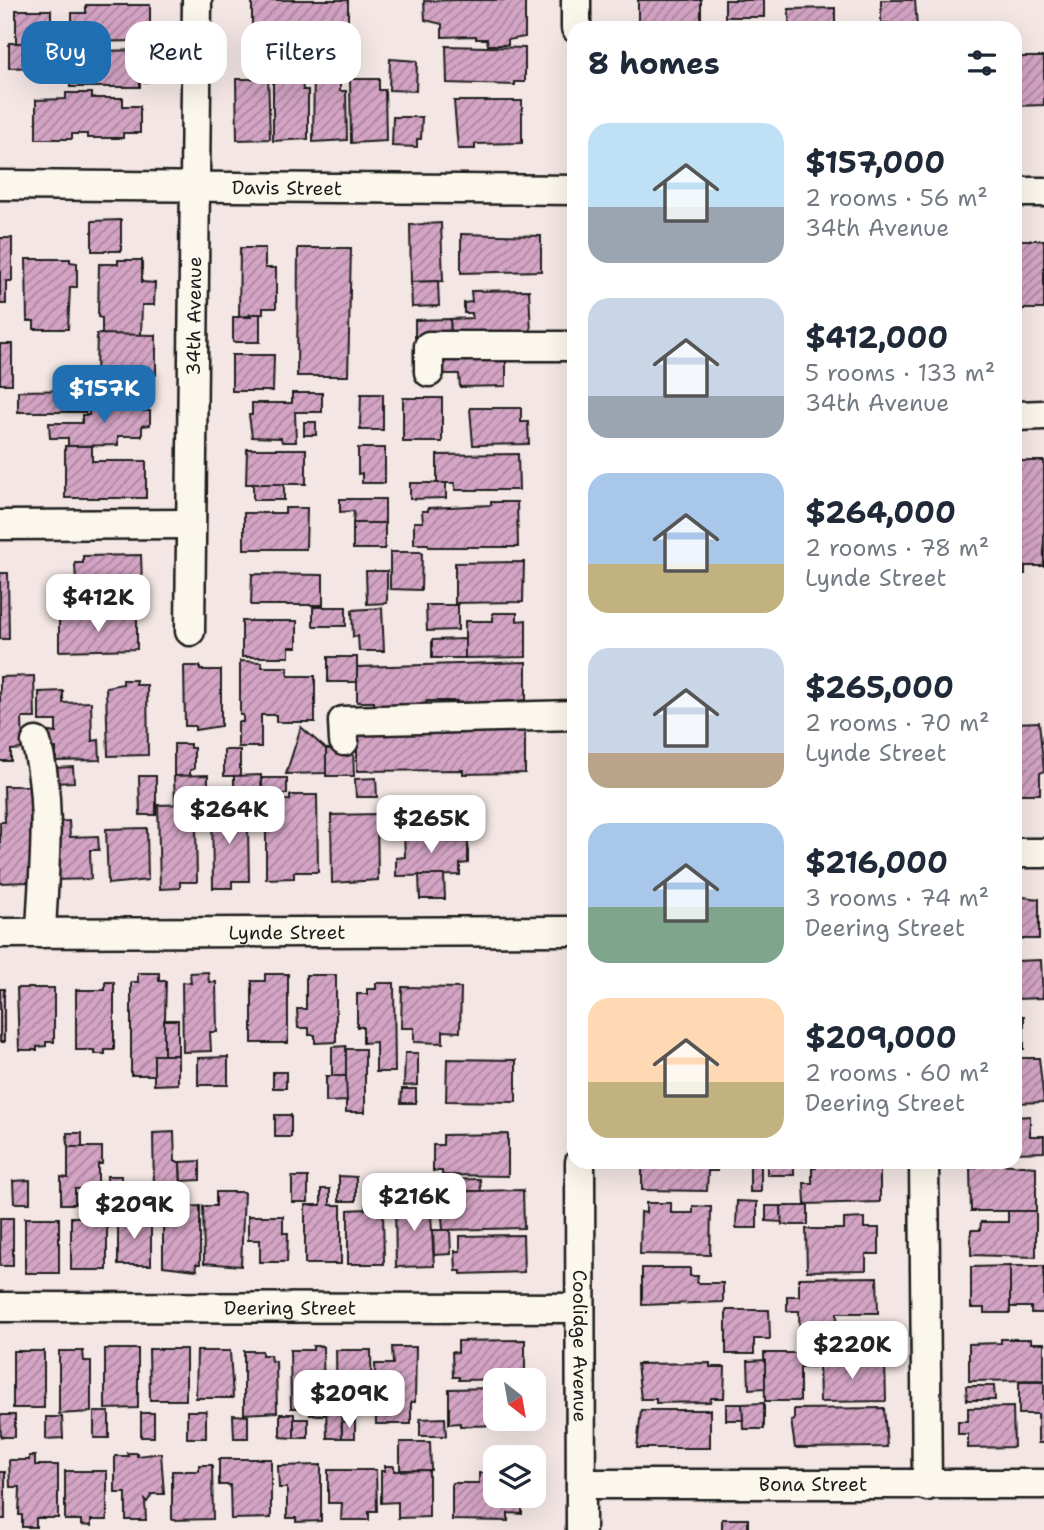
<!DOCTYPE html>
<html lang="en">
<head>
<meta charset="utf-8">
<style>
	:root { --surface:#fff; --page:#f6f6f7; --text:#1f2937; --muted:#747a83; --accent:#1f6fb2 }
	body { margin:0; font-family:"Shantell Sans",sans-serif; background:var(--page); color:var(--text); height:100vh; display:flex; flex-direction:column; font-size:26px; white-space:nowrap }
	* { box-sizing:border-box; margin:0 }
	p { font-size:23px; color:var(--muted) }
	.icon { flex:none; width:38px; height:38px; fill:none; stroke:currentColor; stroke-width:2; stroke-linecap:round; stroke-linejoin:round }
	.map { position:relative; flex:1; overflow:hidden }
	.drawer { position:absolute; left:567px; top:21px; width:455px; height:1148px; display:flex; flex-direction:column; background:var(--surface); border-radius:21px; box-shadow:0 7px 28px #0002 }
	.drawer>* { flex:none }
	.banner { position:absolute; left:21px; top:21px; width:441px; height:63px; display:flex; gap:14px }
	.needle { width:46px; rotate:149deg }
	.fabs { position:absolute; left:483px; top:1368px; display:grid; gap:14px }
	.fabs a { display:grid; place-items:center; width:63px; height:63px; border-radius:14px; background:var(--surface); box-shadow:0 7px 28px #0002; font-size:35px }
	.price { position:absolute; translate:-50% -60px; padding:0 16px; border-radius:14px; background:#fff; color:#222; font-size:23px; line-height:46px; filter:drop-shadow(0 2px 4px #0008) }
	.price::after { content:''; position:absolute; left:50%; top:42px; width:21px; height:16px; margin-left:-10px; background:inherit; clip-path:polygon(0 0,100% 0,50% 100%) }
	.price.current { background:var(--accent); color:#fff }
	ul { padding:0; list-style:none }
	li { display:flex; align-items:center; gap:21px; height:175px; padding:0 21px }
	li span { display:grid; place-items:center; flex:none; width:196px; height:140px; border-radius:21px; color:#555 }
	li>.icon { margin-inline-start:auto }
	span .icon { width:84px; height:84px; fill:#fffc; stroke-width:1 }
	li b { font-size:30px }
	h2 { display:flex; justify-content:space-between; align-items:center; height:84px; padding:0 21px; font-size:30px }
	.chip { padding:0 24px; border-radius:21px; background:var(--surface); box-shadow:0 7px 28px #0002; font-size:24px; line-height:63px }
	.chip.current { background:var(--accent); color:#fff }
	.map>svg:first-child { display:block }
	.building { fill:url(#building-hatch); stroke:#1c1c1c; stroke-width:2 }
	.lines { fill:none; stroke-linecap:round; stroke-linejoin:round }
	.minor-casing { stroke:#1c1c1c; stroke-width:33 }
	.minor { stroke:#fbf7ec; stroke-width:28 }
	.labels { text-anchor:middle; stroke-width:5; stroke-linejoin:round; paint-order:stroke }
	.street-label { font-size:19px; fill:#1c1c1c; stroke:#fbf7ec }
</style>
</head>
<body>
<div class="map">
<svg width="1044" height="1530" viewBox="0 0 1044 1530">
	<defs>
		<pattern id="building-hatch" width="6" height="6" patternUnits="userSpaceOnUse" patternTransform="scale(1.75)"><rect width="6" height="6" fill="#d4a4c4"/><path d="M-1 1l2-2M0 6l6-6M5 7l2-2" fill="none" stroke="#ab859e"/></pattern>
	</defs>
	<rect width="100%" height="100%" fill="#f3e6e4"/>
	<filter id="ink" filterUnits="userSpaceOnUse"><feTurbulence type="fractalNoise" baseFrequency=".0143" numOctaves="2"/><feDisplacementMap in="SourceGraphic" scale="14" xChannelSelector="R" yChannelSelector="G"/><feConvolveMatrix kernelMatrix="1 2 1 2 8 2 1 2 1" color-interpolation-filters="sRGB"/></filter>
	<g filter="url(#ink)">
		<g class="building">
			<polygon points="252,0 348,0 348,39 252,40"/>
			<polygon points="455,0 525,0 525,37 508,40 508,45 488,45 487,39 476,39 476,36 442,37 442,24 425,20 424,1"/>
			<rect x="638" y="0" width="63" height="28"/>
			<rect x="725" y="0" width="39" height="17"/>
			<polygon points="881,0 915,0 917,28 888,28 888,23 881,23"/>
			<polygon points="86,5 150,5 150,27 141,27 141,41 72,42 72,13 86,13"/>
			<polygon points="835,8 835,28 789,28 789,9"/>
			<rect x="16" y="10" width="35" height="33"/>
			<polygon points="701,21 728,22 728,28 701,28"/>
			<polygon points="9,43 41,43 41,67 9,68"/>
			<polygon points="446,46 525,48 525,82 515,82 515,85 447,83"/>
			<polygon points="140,50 140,54 146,54 147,82 140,82 140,87 70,87 69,58 101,58 100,51"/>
			<polygon points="1016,57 1044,57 1044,105 1015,106"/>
			<polygon points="390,59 417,61 416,91 389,90"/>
			<polygon points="301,65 303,90 308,90 308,139 273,141 273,78 279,78 279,66"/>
			<polygon points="314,70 333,70 332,78 340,81 340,91 346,91 347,140 313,142"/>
			<polygon points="268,73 270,139 237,140 236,79 253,79 253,74"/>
			<polygon points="350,79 379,79 379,90 385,90 386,141 351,143"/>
			<polygon points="66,93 92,93 92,98 123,98 123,106 140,106 140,133 123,133 123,138 87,138 87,134 72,134 72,139 36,139 36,100 66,99"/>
			<polygon points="454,101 522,101 522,143 475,144 475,149 458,149"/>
			<polygon points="393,117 422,117 421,139 417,139 417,147 392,146"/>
			<polygon points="121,220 121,251 92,251 92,221"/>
			<polygon points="441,223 443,281 411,282 410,225"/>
			<polygon points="461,234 541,236 541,271 461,273"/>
			<polygon points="0,238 12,238 12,281 6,281 6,304 0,304"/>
			<rect x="1015" y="240" width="29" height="69"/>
			<polygon points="240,248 265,248 265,268 276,268 276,308 263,308 263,314 239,317"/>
			<polygon points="298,248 351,248 348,376 297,376"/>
			<polygon points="26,259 70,259 70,262 77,263 77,287 70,287 68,329 34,329 34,321 27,321"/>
			<polygon points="118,260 142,260 142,282 155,283 154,305 142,305 141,335 102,335 102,318 98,317 99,264 118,264"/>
			<polygon points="438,281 439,306 412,307 411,282"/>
			<polygon points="529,290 531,334 451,336 450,319 472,318 472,313 464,313 464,303 472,302 471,291"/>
			<polygon points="250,314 260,314 260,342 233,342 233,317 251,317"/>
			<polygon points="450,319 451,336 415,337 415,320"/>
			<polygon points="97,334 156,335 156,375 96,374"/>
			<rect x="0" y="344" width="12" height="40"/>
			<polygon points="506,351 506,386 460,387 459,374 442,374 441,352"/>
			<polygon points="232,355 274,355 273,391 232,391"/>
			<polygon points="86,390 86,412 18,412 18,391"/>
			<polygon points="292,393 322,393 322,412 295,412 296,442 282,442 281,438 252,437 249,415 252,415 252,403 292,403"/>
			<polygon points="361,394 383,394 383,430 360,430"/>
			<rect x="403" y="398" width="39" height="44"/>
			<polygon points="89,403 142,403 142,411 150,411 150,425 142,426 142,436 118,436 118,445 68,446 68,438 50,438 49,423 82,423 82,415 89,415"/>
			<polygon points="470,408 521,408 521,422 528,422 529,444 473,445"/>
			<rect x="304" y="422" width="12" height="13"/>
			<polygon points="65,446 92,446 92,461 146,461 146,498 65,498"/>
			<polygon points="358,448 385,448 385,483 362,483 362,473 358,474"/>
			<polygon points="247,449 306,449 306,484 246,484"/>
			<polygon points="518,454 519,490 455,490 455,483 437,483 437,455"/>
			<polygon points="1015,461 1044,461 1044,566 1025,566 1025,574 1015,574"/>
			<polygon points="410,483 446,483 446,498 410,499"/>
			<rect x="253" y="484" width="31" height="16"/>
			<polygon points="340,499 385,499 385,523 353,523 354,511 340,512"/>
			<polygon points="491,502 517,502 518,547 429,547 428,544 414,544 414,522 423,522 422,511 428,511 428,508 491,505"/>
			<polygon points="285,508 307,508 306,549 244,549 244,513 285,513"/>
			<rect x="353" y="523" width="32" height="26"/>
			<polygon points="390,552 422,552 421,590 390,589"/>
			<polygon points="141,555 142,582 76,583 75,563 83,563 83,556"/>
			<polygon points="524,562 523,602 455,603 455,563"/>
			<polygon points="366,571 387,571 387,603 367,604"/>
			<polygon points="0,573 8,573 9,639 0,639"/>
			<polygon points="252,574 323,575 323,605 251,605"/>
			<polygon points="426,605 458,605 458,630 427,631"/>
			<rect x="313" y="607" width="33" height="19"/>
			<polygon points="382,608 384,651 359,651 358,636 353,637 352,610"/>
			<polygon points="493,613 517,613 517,621 526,620 526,657 465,658 465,621 493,621"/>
			<polygon points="137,616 137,649 59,651 59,618"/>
			<polygon points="242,621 297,621 297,647 289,647 289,657 242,657"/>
			<polygon points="465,639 465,658 432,658 432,640"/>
			<rect x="328" y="657" width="29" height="25"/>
			<polygon points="240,661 262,662 262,667 288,667 288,676 315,676 315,722 276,722 276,715 261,715 261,747 238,747 238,722 243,722 243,715 240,715"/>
			<polygon points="526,662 526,700 457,705 457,701 426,701 426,705 374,705 374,702 357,702 357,667"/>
			<polygon points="184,666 200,666 200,670 221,670 221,726 195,730 195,726 185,726"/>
			<polygon points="34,676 35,718 22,718 23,749 11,750 11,761 0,761 0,677"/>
			<polygon points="123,680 136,680 136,685 147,685 148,755 108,756 106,687 123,684"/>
			<polygon points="63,691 63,703 91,702 92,741 99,740 100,760 56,761 56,748 49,748 49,732 56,733 56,721 39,721 39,692"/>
			<polygon points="1039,722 1044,771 1040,773 1040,794 1015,794 1015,723"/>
			<polygon points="301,727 326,749 326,773 286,774"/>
			<polygon points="525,731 525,773 463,774 463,770 357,771 357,732"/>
			<polygon points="174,744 190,744 190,748 194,748 194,769 190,770 190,776 174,776"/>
			<polygon points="353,748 354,776 326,776 326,749"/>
			<rect x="224" y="750" width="16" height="26"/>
			<polygon points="73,767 74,782 53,783 52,768"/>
			<polygon points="208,775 208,804 175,805 174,776"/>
			<polygon points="261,775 262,807 234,807 234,776"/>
			<polygon points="139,776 156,776 156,815 140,815"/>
			<polygon points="262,778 287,778 287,794 262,795"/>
			<polygon points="376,778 377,797 356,797 355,779"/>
			<polygon points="4,786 30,786 31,882 0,883 0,822 5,822"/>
			<polygon points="290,795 317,795 318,872 294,872 294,878 266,879 266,801 290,800"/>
			<polygon points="212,801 234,801 234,816 241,816 241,826 248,826 249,881 232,881 232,888 213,888"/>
			<polygon points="189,804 190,827 196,827 197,882 180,882 180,888 160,889 158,805"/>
			<polygon points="377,814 378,880 332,883 331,815"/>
			<polygon points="69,821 70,837 98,836 99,850 90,850 91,879 55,880 54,822"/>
			<polygon points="147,828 148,880 108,884 106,829"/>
			<polygon points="448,832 448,842 468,842 468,863 460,864 460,875 396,876 396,858 405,857 404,833"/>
			<polygon points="419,875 444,875 445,899 420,899"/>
			<polygon points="1015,896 1039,899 1039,939 1015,939"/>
			<polygon points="1041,960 1043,998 1015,999 1015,961"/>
			<polygon points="208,972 209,982 216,982 217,1032 210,1032 211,1051 183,1052 182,982 191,983 190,973"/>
			<polygon points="138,973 159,973 159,981 166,981 164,1055 154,1055 154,1075 131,1075 131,982 138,982"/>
			<polygon points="265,974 288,974 288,1043 252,1043 252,981 265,981"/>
			<polygon points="306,975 336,975 336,1042 315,1043 315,1035 309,1035 309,1028 298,1028 297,1009 306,1009"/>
			<polygon points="105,982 114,982 114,1050 105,1050 105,1054 94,1054 94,1050 76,1050 76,990 105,990"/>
			<polygon points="376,983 394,983 395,1072 376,1072 376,1042 363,1043 363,1027 357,1027 357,994 367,994 367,989 376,989"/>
			<polygon points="402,987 461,988 460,1032 443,1031 443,1043 414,1042 414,1028 401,1028"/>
			<polygon points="17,988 54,988 54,1042 46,1042 46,1046 37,1047 37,1050 19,1050"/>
			<rect x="0" y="989" width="4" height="53"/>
			<rect x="1015" y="1016" width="9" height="33"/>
			<rect x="164" y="1020" width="14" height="35"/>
			<polygon points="346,1046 346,1076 332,1076 332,1047"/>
			<rect x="346" y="1049" width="19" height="63"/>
			<polygon points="405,1053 418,1053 418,1085 404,1086"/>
			<polygon points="154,1055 178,1055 178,1084 154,1085"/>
			<polygon points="228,1057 228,1085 198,1085 198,1058"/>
			<polygon points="1015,1058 1039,1058 1044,1102 1015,1103"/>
			<polygon points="447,1059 516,1060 516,1102 446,1101"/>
			<rect x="273" y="1072" width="13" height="16"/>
			<polygon points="326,1076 346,1076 347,1101 326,1102"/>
			<polygon points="402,1089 416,1089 416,1103 401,1103"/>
			<rect x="275" y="1115" width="16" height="22"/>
			<polygon points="1030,1116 1030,1136 1044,1136 1044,1152 1015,1153 1015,1117"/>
			<polygon points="174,1132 175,1162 180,1162 181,1190 154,1190 153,1133"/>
			<polygon points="67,1133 82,1133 82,1147 68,1147"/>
			<polygon points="508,1134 508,1176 442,1175 442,1171 433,1171 433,1145 443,1145 443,1135"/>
			<polygon points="68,1147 102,1147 102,1164 98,1164 98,1188 75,1189 75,1204 61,1204 61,1177 68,1178"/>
			<polygon points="200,1161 200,1180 181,1181 180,1162"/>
			<polygon points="642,1162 717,1162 717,1171 708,1171 707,1191 642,1190"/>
			<rect x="750" y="1162" width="11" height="30"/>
			<rect x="767" y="1162" width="27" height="13"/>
			<polygon points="875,1162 880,1164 880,1202 805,1204 804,1183 812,1183 812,1168 816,1168 816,1163"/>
			<polygon points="976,1162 1036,1167 1036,1211 971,1211 970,1168 976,1168"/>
			<polygon points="107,1176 121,1176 121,1206 108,1206"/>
			<polygon points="339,1176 356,1177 356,1201 339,1201"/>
			<rect x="292" y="1177" width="16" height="25"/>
			<polygon points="400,1177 401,1202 386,1202 385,1178"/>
			<polygon points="400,1177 413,1177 413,1194 405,1194 406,1198 400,1198"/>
			<polygon points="480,1179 481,1191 440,1192 440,1196 434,1196 433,1180"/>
			<polygon points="30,1180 30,1203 14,1203 13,1181"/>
			<polygon points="321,1189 330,1189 330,1205 341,1205 341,1264 305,1264 305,1205 321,1205"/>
			<polygon points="523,1190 524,1228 443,1230 440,1192"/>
			<polygon points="216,1192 244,1192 241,1266 204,1263 203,1206 216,1206"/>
			<polygon points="430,1197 434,1266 396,1267 395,1204 406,1204 406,1198"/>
			<polygon points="737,1201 757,1202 757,1228 736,1228"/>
			<polygon points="646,1203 671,1203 671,1213 693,1213 693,1206 711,1207 710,1255 640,1254 641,1212 646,1213"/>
			<polygon points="365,1204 380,1204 380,1209 383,1209 384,1264 348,1264 348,1210 365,1209"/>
			<polygon points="200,1206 200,1264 196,1264 197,1270 163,1266 163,1216 182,1216 182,1207"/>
			<polygon points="766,1206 781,1206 782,1222 766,1221"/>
			<polygon points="781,1206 808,1206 808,1225 782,1225"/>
			<polygon points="129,1211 134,1216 135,1223 151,1223 151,1265 118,1265 118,1216"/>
			<polygon points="1008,1211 1036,1211 1036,1257 971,1255 971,1230 980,1230 981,1222 1008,1222"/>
			<polygon points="248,1216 283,1216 283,1233 288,1233 287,1262 260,1262 260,1240 248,1240"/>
			<rect x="71" y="1217" width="36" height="53"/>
			<rect x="0" y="1218" width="13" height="48"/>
			<rect x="25" y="1218" width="34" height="55"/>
			<polygon points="864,1218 864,1228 879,1228 879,1254 866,1254 866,1270 807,1271 806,1229 844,1229 844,1219"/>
			<polygon points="433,1230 450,1230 451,1254 434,1255"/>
			<polygon points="523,1235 524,1272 461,1274 461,1271 456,1271 455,1251 460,1251 460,1236"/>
			<polygon points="1010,1266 1010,1313 984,1313 984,1308 971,1308 971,1267"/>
			<polygon points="1010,1266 1044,1266 1044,1313 1031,1313 1031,1307 1010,1307"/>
			<polygon points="642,1268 690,1268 690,1276 698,1276 697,1283 723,1283 723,1302 642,1305"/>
			<polygon points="877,1277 878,1313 837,1313 838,1343 800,1343 799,1311 787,1311 787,1296 799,1296 799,1278"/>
			<polygon points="726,1310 769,1310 770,1339 754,1339 754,1354 726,1354"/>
			<polygon points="1001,1339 1031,1339 1031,1343 1044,1343 1044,1380 969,1381 969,1344 1001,1343"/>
			<polygon points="525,1340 525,1379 459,1380 459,1377 453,1377 452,1352 458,1353 458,1341"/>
			<polygon points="313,1346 323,1346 324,1415 310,1415 311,1408 291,1408 290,1350 313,1350"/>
			<polygon points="392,1347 416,1347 415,1402 411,1402 411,1424 376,1424 375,1364 393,1364"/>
			<polygon points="105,1349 138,1349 138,1408 105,1409"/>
			<polygon points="149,1349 186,1349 186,1400 150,1400"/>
			<polygon points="336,1350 371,1350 372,1413 337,1414"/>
			<rect x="13" y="1351" width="31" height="57"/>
			<polygon points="59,1351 83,1351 84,1361 91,1361 91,1412 59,1414"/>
			<polygon points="197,1351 230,1351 233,1398 196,1398"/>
			<polygon points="244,1351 262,1351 262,1355 270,1355 271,1361 276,1361 277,1412 244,1414"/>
			<polygon points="764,1353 814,1353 814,1367 800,1367 800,1401 765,1401"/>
			<polygon points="765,1360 765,1388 749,1389 748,1361"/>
			<polygon points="885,1360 886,1401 820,1402 819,1361"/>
			<polygon points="710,1363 710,1367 725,1367 724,1398 711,1398 710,1402 656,1403 656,1399 641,1399 637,1364"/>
			<polygon points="1019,1382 1044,1382 1044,1443 1038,1443 1038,1414 1019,1414"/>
			<polygon points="966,1386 994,1386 995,1400 967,1400"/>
			<polygon points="495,1388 495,1419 525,1419 525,1425 460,1426 460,1423 449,1424 449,1389"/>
			<polygon points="764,1403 764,1429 743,1429 742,1404"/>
			<polygon points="726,1404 742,1404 743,1420 726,1420"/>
			<polygon points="326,1406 337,1406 337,1414 341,1414 342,1438 327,1438"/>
			<polygon points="1013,1407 1014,1447 968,1448 968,1434 958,1434 958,1421 968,1421 968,1408"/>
			<polygon points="884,1408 887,1447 795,1448 791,1420 794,1420 794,1409"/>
			<polygon points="641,1410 710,1410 710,1448 637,1448"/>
			<rect x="187" y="1411" width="19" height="27"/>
			<rect x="94" y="1412" width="15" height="26"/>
			<rect x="141" y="1413" width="13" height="24"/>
			<polygon points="280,1414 294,1414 294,1438 280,1437"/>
			<polygon points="0,1415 15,1415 15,1437 1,1437"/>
			<polygon points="233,1415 248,1416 248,1438 234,1438"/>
			<polygon points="46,1417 62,1417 63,1438 46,1439"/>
			<polygon points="445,1418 446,1436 420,1436 420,1419"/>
			<rect x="294" y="1419" width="14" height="19"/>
			<polygon points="355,1421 355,1438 342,1438 342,1422"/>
			<polygon points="400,1442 430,1442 431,1470 400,1470"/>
			<polygon points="127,1453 137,1453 137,1456 161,1453 164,1494 152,1494 147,1502 145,1500 146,1520 126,1520 126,1493 115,1493 115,1456 128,1456"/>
			<polygon points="29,1456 35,1456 35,1465 58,1465 58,1518 36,1518 36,1527 22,1527 22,1515 19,1515 20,1487 10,1487 9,1460 29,1460"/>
			<polygon points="219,1459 271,1459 271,1518 231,1519 230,1485 219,1485"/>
			<polygon points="199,1465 212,1465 213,1519 172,1520 172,1471 199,1471"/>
			<polygon points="321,1465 321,1521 296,1522 296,1518 287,1518 287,1488 279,1488 278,1466"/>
			<polygon points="385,1466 394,1466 394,1471 429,1470 429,1517 398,1518 398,1502 381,1503 381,1471 385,1471"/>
			<polygon points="493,1466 495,1496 522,1496 522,1514 508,1513 508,1521 452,1520 452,1483 479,1483 479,1473 493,1474"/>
			<polygon points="328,1470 376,1470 377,1511 369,1511 369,1520 341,1520 342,1503 328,1503"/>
			<polygon points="65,1471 107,1471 107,1520 91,1520 91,1526 81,1525 81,1520 65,1520"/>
			<rect x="0" y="1472" width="5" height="47"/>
			<rect x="722" y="1519" width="26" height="11"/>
		</g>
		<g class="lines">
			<g class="minor-casing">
				<g id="minor">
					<polyline points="576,28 576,0"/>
					<path id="s1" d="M0 185 574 190"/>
					<polyline points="1015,192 1044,192"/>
					<polyline points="429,372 429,346 574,346"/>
					<polyline points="1015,416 1044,415"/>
					<polyline points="0,525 190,524"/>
					<path id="s2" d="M190 631 197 0"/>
					<polyline points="344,741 343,721 574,715"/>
					<path d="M36 742C53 802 43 871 41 933"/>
					<polyline points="1015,853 1044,853"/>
					<path id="s3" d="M0 933 574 931"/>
					<path id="s4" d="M580 1162 581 1530"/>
					<polyline points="924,1162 927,1486"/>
					<path id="s5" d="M0 1307 580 1308"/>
					<path id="s6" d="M582 1484H1044"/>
				</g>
			</g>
			<use href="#minor" class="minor"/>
		</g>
	</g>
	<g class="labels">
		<g class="street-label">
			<text dy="7" stroke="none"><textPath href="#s1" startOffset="287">Davis Street</textPath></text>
			<text dy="7" stroke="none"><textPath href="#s2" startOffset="315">34th Avenue</textPath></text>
			<text dy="7" stroke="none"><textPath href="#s3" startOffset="287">Lynde Street</textPath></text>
			<text dy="7" stroke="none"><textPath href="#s5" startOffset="290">Deering Street</textPath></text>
			<text dy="7" stroke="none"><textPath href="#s4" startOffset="184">Coolidge Avenue</textPath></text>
			<text dy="7" stroke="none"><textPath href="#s6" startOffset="231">Bona Street</textPath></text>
		</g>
	</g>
</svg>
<div class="fabs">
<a><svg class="needle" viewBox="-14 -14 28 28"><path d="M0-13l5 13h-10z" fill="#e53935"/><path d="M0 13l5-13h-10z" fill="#747a83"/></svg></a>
<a><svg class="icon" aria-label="layers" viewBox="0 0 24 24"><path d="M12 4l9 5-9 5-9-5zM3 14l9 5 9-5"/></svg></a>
</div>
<b class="price current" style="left:104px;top:425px">$157K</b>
<b class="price" style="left:98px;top:634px">$412K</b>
<b class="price" style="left:229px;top:846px">$264K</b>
<b class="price" style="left:431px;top:855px">$265K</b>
<b class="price" style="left:414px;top:1233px">$216K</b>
<b class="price" style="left:134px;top:1241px">$209K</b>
<b class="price" style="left:852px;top:1381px">$220K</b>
<b class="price" style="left:349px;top:1430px">$209K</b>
<div class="banner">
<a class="chip current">Buy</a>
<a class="chip">Rent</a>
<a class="chip">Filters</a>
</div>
<section class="drawer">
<h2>8 homes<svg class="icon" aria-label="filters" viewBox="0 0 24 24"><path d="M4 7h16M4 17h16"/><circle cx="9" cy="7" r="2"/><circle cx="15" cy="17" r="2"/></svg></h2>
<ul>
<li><span style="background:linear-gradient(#bfe0f5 60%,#9aa5b1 0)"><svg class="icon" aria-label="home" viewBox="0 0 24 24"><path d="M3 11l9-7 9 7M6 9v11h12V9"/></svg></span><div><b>$157,000</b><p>2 rooms · 56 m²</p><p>34th Avenue</p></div></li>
<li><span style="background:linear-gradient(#c9d6e8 70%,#9aa5b1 0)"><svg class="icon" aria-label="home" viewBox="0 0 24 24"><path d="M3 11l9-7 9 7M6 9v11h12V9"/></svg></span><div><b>$412,000</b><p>5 rooms · 133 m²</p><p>34th Avenue</p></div></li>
<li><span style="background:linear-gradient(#a9c7e8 65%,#c2b280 0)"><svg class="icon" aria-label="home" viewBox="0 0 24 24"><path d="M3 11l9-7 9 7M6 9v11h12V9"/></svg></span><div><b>$264,000</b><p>2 rooms · 78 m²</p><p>Lynde Street</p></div></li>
<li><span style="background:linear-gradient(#c9d6e8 75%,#b9a48a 0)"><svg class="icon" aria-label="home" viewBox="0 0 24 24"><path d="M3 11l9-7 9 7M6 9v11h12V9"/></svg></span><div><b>$265,000</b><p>2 rooms · 70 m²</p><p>Lynde Street</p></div></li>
<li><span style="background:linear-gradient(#a9c7e8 60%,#7fa58c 0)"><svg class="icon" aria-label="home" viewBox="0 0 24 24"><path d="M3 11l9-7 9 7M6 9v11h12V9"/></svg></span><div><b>$216,000</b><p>3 rooms · 74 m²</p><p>Deering Street</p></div></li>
<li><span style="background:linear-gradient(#ffd9b3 60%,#c2b280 0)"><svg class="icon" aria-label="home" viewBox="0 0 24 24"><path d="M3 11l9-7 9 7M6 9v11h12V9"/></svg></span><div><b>$209,000</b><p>2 rooms · 60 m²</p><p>Deering Street</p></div></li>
</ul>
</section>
</div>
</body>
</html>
